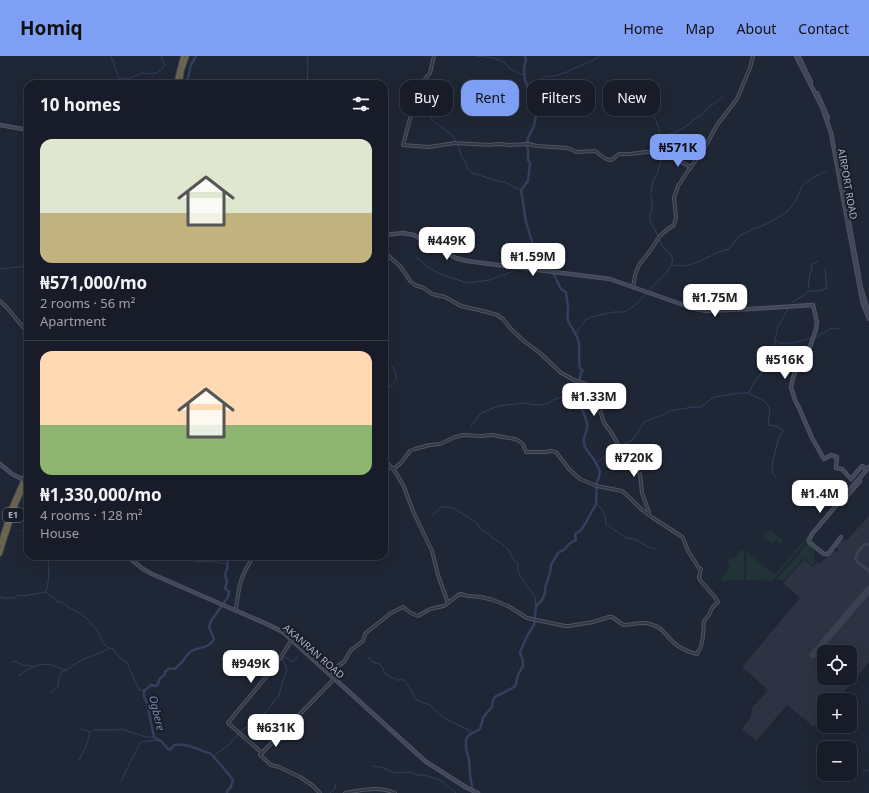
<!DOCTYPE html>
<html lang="en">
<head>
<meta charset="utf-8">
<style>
	:root { --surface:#171c28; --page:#202530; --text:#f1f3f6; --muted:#9ea1a8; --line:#363a45; --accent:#7f9ff5 }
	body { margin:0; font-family:"Noto Sans",sans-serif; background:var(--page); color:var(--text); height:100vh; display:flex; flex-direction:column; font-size:15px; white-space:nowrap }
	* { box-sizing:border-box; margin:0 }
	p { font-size:13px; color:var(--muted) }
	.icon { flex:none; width:22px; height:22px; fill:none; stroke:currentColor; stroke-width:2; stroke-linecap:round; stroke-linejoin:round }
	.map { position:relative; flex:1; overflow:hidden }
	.panel { position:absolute; left:24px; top:24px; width:364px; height:480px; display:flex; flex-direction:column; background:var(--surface); border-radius:12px; box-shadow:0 4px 16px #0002,0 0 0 1px var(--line) }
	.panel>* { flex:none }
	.guide { position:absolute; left:400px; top:24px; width:380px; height:36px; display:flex; gap:8px }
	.buttons { position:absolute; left:817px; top:589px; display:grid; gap:8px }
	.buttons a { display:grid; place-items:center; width:40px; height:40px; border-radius:8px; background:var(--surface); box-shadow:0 4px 16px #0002,0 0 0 1px var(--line); font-size:20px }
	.price { position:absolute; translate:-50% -34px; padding:0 9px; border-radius:8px; background:#fff; color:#222; font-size:13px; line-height:26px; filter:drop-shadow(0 1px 2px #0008) }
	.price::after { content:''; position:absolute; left:50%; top:24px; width:12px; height:9px; margin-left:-6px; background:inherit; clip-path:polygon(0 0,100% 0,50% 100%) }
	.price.current { background:var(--accent); color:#111 }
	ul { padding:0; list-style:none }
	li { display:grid; align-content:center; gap:8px; height:212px; padding:0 16px }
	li+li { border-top:1px solid var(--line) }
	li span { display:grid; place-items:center; height:124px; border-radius:12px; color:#555 }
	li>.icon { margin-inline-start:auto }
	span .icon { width:72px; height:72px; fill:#fffc; stroke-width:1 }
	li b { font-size:17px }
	h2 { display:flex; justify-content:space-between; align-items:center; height:48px; padding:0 16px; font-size:17px }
	.pill { padding:0 14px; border-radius:12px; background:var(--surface); box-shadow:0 4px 16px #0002,0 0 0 1px var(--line); font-size:14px; line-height:36px }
	.pill.current { background:var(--accent); color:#111 }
	header { display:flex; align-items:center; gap:24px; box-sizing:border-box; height:56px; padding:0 20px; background:var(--accent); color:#111 }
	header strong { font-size:19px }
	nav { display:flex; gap:22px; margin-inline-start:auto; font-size:14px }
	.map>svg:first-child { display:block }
	.airport { fill:#2d3342; fill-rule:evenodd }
	.grass { fill:#223337 }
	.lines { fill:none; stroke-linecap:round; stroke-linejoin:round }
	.stream { stroke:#333f5c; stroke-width:1 }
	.river { stroke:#333f5c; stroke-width:2.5 }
	.taxiway { stroke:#3a4151; stroke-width:3 }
	.runway { stroke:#3a4151; stroke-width:7 }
	.tertiary-casing { stroke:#505564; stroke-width:4 }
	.secondary-casing { stroke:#505564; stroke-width:4.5 }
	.motorway-casing { stroke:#3d4250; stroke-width:5.5 }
	.tertiary { stroke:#323845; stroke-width:2 }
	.secondary { stroke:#404758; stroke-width:2.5 }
	.motorway { stroke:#6b644f; stroke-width:3.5 }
	.secondary-bridge-casing { stroke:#505564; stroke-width:4.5; stroke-linecap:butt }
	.secondary-bridge { stroke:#404758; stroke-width:2.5 }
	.labels { text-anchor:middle; stroke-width:4; stroke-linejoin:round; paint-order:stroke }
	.shield { fill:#181d2a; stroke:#808595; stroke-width:1 }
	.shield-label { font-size:9px; font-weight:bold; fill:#acb2c3 }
	.street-label { font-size:10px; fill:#acb2c3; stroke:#181d2a }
	.water-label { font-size:11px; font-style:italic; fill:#7486ab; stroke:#181d2a }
</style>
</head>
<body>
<header>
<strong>Homiq</strong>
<nav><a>Home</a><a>Map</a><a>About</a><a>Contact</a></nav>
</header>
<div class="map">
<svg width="869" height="737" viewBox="0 0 869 737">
	<rect width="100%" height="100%" fill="#1f2635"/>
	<path class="airport" d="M869 460V606L837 644H824V659L814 671 787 649 756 685 742 673 750 662 752 652 768 634 742 611 800 542 783 527 804 504 813 511 818 506 820 508 833 494 837 496 839 494 836 491V490L843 483 846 485ZM824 596H850V622H824Z"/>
	<g class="grass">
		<polygon points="816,470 816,473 781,515 772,525 746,524 746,495 773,518 780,516 777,516"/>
		<polygon points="771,474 783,484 780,488 776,484 773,488 763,480"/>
		<polygon points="808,487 814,493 815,506 813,509 803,502 784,524 776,524"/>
		<polygon points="744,494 744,524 722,525 721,523 731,509 728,507 729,503 733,501 734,502 739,500 737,496"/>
	</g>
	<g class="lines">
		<g class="stream">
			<polyline points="111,0 119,22 119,26 121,28"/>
			<polyline points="307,0 308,8 307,28"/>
			<path d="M476 0C485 1 496 1 505 7 506 8 508 10 509 12 514 15 519 18 524 19"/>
			<path d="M119 22 128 23 140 18 141 17C151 18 159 19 165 9L161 2 162 0"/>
			<polyline points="332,28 333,28"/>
			<polyline points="532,38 535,27 539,26 546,20 556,20 563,17 567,16 575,12 587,7 597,2 599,0"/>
			<polyline points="416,40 424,43 429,51 431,63 453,80 459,92 461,99 465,105 467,111 472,117 498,125 505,126 510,129 521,134"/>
			<path d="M650 54C655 61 661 75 660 84L663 90V98L657 118 653 124 651 137"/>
			<polyline points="661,83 670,78 676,76 691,67 693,64 704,57 709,51 719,44 723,40"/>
			<polyline points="416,201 429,212 443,219 467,227 490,224 511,216 527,201 534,198"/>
			<path d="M673 209C694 214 709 197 729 193L739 180 755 172 762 170 770 166 787 156 792 150 797 142 802 130 809 124 826 115"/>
			<polyline points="0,213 28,210"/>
			<polyline points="808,233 810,217 811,216 812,208 815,207 818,205"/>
			<path d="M648 235C654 229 670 215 672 207 673 204 672 201 671 198 660 192 659 181 654 172 653 169 650 167 650 164 649 159 651 156 652 152 652 148 652 143 651 139"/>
			<polyline points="790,249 795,244 800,242 808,235 819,235 827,232 825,212"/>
			<polyline points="576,277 585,264 591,261 614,256 625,256 634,250 646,238"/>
			<polyline points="775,284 778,270 782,264 788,252"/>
			<polyline points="392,310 396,318 396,323"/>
			<polyline points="749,337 755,324 761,318 762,309 769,301 776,284 779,287 792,287 818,280 832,272 839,273"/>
			<polyline points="384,340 389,332 396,325"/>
			<polyline points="471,370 481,357 498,350 523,347 536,349 547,348 555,343 568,340 577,340"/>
			<polyline points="595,408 616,391 631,385 637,378 640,372 644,366 665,358 669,355 693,351 701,351 714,341 740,337 749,337 764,345 770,352 768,369 777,370 783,375 778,384 773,405 772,416 776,421"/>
			<polyline points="596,448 601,452 605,459 606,468 613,473 626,482 634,483 648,491 655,493"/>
			<polyline points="433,459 441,451 448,451 455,453 476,466 481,474 489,478 492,482 501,487 509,494 513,503 518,507 518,514 520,520 535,541 536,550"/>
			<polyline points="21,474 28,479"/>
			<polyline points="168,500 172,501 184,502 198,506 208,505 228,508"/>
			<path d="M45 536C50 530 49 508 48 500"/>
			<path d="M0 540 1 542H14L18 539 24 540 45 536 55 543 57 546H62C68 553 78 555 85 561 89 565 93 569 96 573 103 581 100 591 113 593L120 602 127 606 130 614 139 634 144 635"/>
			<polyline points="283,600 293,606 298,600"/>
			<path d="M368 601 373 606 379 608 383 612 385 618 397 624H404C406 628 409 630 411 634 413 638 414 641 417 644 421 647 427 647 431 650 436 653 438 658 443 661 452 667 463 670 473 677"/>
			<path d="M11 607 14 605C19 606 21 609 25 610L28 609 33 611"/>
			<path d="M18 619H20C28 613 40 606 51 609 57 611 61 613 67 614 79 603 94 600 108 593"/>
			<polyline points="50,637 58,631 59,621 62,615 65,615"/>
			<polyline points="259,666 272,675 285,680 290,683"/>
			<polyline points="81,673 90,676 94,674 118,674 121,673 146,681 154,681"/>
			<polyline points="214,702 216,698 229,689 239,677 245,672 258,665 271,650 276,642 278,642 283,624 287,614 282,601"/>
			<polyline points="79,704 87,688 90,676"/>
			<polyline points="373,710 384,712 395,717 411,716 417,719 424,719 440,724 456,737"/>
			<polyline points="863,714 869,715"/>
			<path d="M121 726C127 712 134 699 141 686L159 684"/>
			<polyline points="330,737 335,732 336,727"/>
		</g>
		<g class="river">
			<path d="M185 28C189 23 189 18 190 12 191 8 194 4 196 0"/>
			<path d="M227 737V735L231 731 233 724 222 710 210 697C205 697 202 694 198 693 191 690 181 688 174 689L170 694 168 693 162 686 154 681 147 647 144 641V635L151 629 156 630 158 628 160 622 165 619V616C168 612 171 612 175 613 178 610 179 609 182 606 185 603 186 599 190 596 197 590 209 594 214 583L209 571 211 565 228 541 229 536 225 532 227 526 225 518 227 513 228 504 227 500"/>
			<path d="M473 737 470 718 469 704 466 692V683L469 679 480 673 483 662 486 658 492 651 493 644 496 640 507 635 514 631 516 628 518 619 523 610V605L520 597 521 594 526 582 534 569 536 550 542 544 545 537V532L550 517 551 509 558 497 565 493 569 488 576 484 575 478 581 474 585 468 596 448 597 426 599 421 600 415C597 410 595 405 592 401 588 395 582 390 584 382 584 380 586 378 586 376 588 371 587 365 585 361 583 354 576 344 576 337 575 330 581 323 581 316L583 315 581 313H580C578 305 580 296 579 288 578 279 572 273 568 265 567 260 568 257 568 252 568 247 566 241 566 236L561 233 549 209 534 198V192L526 166 521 134 528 125 530 107 528 104C529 97 526 89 528 82 530 75 534 75 535 65 535 63 536 62 536 59 536 52 532 47 532 38L528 33 527 28 525 25 524 12 526 4 525 0"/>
		</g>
		<path class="taxiway" d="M869 488C865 488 863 489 861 492 850 505 859 507 869 515"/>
		<polyline class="runway" points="813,599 869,533"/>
		<g class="tertiary-casing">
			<g id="tertiary">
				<path d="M434 0 430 17 417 33 411 47V59L403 89 429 91 455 87 489 89 499 88 511 89 528 88 537 90 568 92 576 96 595 95 606 103 610 104 613 103 619 98C632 100 644 94 657 96 669 97 680 106 691 111"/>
				<polyline points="384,196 400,210 411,226 415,229 424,232 432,238 445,241 461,250 487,256 497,259 503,263 512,274 525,286 540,297 560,316 574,324 586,328 590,332 596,342 604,367 611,376 619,390 632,406 640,418 642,437 649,456 647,457"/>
				<polyline points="633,231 635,219 639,209 650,195 659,181 664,176 674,169 676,162 674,142 678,130 688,115 704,93 717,69 737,43 750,12 753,0"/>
				<path d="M0 245C11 254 18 267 28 276"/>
				<polyline points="384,404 393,413 398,420 404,431 413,455 432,495 438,519 448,547"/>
				<path d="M236 553C239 530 240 520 254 500"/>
				<path d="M329 616 344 606 351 594 363 585 365 578 367 576 391 557 403 551 411 557 418 560 430 553 444 550 457 540 460 538 468 540 481 541 493 544 508 550 527 562 565 570H569L593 566 609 561H612L622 568 624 569C633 569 641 565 650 568 662 571 664 577 672 585 679 592 688 596 697 598 704 588 703 576 704 565L709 559 712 552 718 546 714 540 700 524 699 521 701 513 699 512 688 495 683 482 681 480 653 462 641 453 631 443 622 435 597 430 580 423 569 413 556 396 551 395 545 396H526L523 388 519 385 515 383 492 379 481 380 463 379 455 381 440 388 430 389 415 393 410 395 400 408 393 413 384 409"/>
				<path d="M262 697 228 667C250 639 275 614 292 583"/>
				<polyline points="320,737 312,729 300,721 279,711 271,709 260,699 334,623"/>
				<path d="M345 737C361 734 379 730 395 737"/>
			</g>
		</g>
		<g class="secondary-casing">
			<g id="secondary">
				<polyline points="796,0 822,51 831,77 860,233 863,248 869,263"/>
				<polyline points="799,1 811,26"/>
				<polyline points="817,37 828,62"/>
				<polyline points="0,69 28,74"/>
				<polyline points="838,106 861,232 869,258"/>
				<polyline points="384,179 403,177 414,179 456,202 467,205 610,223 692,252 706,255 750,253 813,249 817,266 816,273 809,294 803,301 796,314 793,322 791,331 795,344 800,354 812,382 824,403 831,399 837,401 836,412 842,413 851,423 862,410 867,413"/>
				<polyline points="0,408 12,418 20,422"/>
				<polyline points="846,445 846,442 847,440 860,425"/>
				<polyline points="841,481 828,498 824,498 809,486 809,484 812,478 869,411"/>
				<polyline points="127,500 143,513 152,518 269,569 283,576 425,705 467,732 478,737"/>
				<polyline points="293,582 308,596"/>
			</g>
		</g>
		<g class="motorway-casing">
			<g id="motorway">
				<polyline points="176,28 179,15 183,0"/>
				<polyline points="180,28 182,15 187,0"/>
				<polyline points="0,488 12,450 28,413"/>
				<polyline points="0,498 15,451 28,421"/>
			</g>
		</g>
		<use href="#tertiary" class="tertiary"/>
		<use href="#secondary" class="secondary"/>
		<use href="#motorway" class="motorway"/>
		<g class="secondary-bridge-casing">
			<polyline id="secondary-bridge" points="20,422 28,426"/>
		</g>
		<use href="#secondary-bridge" class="secondary-bridge"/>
	</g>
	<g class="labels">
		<rect class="shield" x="3" y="452" width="20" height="14" rx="3"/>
		<g class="shield-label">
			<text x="13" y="462">E1</text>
		</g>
		<g class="street-label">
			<text transform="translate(848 128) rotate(80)" y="4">AIRPORT ROAD</text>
			<text transform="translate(314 595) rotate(41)" y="4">AKANRAN ROAD</text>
		</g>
		<g class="water-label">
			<text transform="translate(157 657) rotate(77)" y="4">Ogbere</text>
		</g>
	</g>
</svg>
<div class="buttons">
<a><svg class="icon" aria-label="locate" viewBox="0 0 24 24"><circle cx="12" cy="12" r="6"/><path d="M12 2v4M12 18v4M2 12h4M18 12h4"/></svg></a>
<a>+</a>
<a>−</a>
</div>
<b class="price current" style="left:678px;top:112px">₦571K</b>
<b class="price" style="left:447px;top:205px">₦449K</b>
<b class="price" style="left:533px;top:221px">₦1.59M</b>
<b class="price" style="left:715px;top:262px">₦1.75M</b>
<b class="price" style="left:785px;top:324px">₦516K</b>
<b class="price" style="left:594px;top:361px">₦1.33M</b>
<b class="price" style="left:634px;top:422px">₦720K</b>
<b class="price" style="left:820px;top:458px">₦1.4M</b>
<b class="price" style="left:251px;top:628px">₦949K</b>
<b class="price" style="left:276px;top:692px">₦631K</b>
<div class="guide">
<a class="pill">Buy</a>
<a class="pill current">Rent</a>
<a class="pill">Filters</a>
<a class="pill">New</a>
</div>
<section class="panel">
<h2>10 homes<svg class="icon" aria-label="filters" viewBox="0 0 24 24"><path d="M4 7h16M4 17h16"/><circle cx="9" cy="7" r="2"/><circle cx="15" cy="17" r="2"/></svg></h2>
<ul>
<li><span style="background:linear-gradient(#dfe7d0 60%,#c2b280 0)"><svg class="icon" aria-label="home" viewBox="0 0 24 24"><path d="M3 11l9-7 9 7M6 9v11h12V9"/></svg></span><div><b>₦571,000/mo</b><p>2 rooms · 56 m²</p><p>Apartment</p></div></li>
<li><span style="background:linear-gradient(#ffd9b3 60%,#8fb573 0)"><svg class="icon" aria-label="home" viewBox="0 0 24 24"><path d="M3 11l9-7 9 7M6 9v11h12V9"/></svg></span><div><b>₦1,330,000/mo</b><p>4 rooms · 128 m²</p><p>House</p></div></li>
</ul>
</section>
</div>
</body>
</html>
